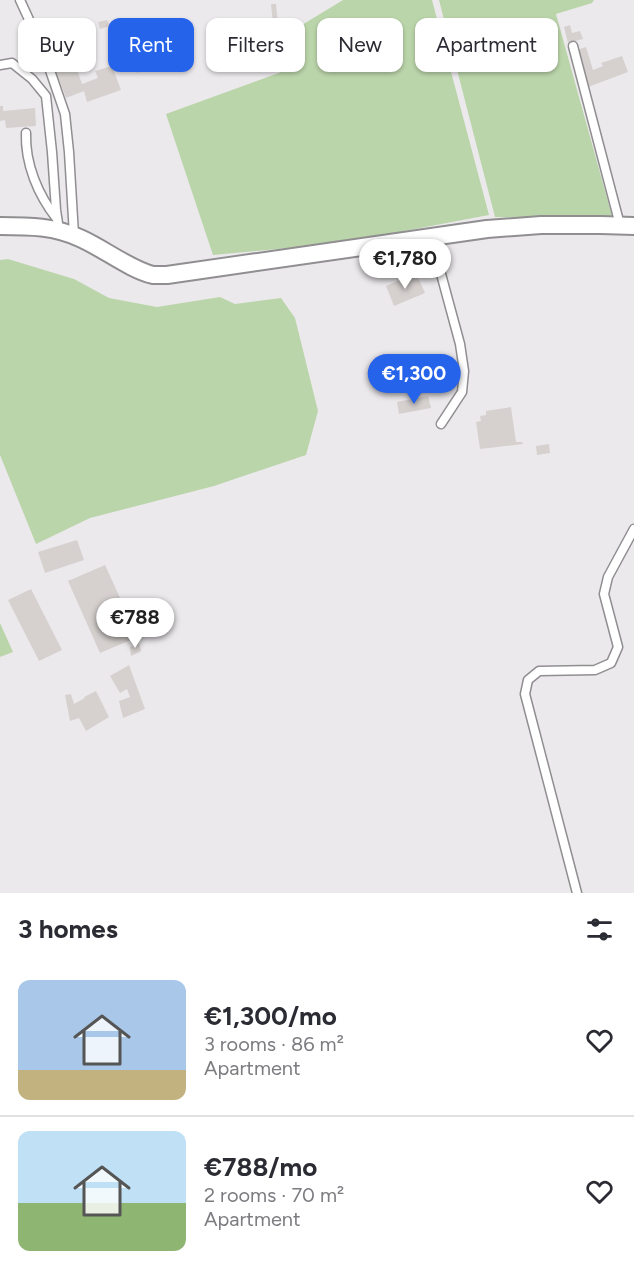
<!DOCTYPE html>
<html lang="en">
<head>
<meta charset="utf-8">
<style>
	:root { --surface:#fff; --page:#f2f2f3; --text:#2b2b33; --muted:#7c7c81; --line:#e1e1e2; --accent:#2563eb }
	body { margin:0; font-family:Figtree,sans-serif; background:var(--page); color:var(--text); height:100vh; display:flex; flex-direction:column; font-size:22px; white-space:nowrap }
	* { box-sizing:border-box; margin:0 }
	p { font-size:20px; color:var(--muted) }
	.icon { flex:none; width:33px; height:33px; fill:none; stroke:currentColor; stroke-width:2; stroke-linecap:round; stroke-linejoin:round }
	.map { position:relative; height:893px; overflow:hidden }
	.details { display:flex; flex-direction:column; background:var(--surface); flex:1 }
	.details>* { flex:none }
	.banner { position:absolute; left:18px; top:18px; width:598px; height:54px; display:flex; gap:12px }
	.price { position:absolute; translate:-50% -51px; padding:0 14px; border-radius:21px; background:#fff; color:#222; font-size:20px; line-height:39px; filter:drop-shadow(0 2px 3px #0008) }
	.price::after { content:''; position:absolute; left:50%; top:36px; width:18px; height:14px; margin-left:-9px; background:inherit; clip-path:polygon(0 0,100% 0,50% 100%) }
	.price.on { background:var(--accent); color:#fff }
	ul { padding:0; list-style:none }
	li { display:flex; align-items:center; gap:18px; height:150px; padding:0 18px }
	li+li { border-top:2px solid var(--line) }
	li span { display:grid; place-items:center; flex:none; width:168px; height:120px; border-radius:12px; color:#555 }
	li>.icon { margin-inline-start:auto }
	span .icon { width:72px; height:72px; fill:#fffc; stroke-width:1 }
	li b { font-size:26px }
	h2 { display:flex; justify-content:space-between; align-items:center; height:72px; padding:0 18px; font-size:26px }
	.chip { padding:0 21px; border-radius:12px; background:var(--surface); box-shadow:0 2px 4px #0004; font-size:21px; line-height:54px }
	.chip.on { background:var(--accent); color:#fff }
	.map>svg:first-child { display:block }
	.green { fill:#bbd5aa }
	.building { fill:#d6d1cf }
	.lines { fill:none; stroke-linecap:round; stroke-linejoin:round }
	.lane-casing { stroke:#908e91; stroke-width:11 }
	.street-casing { stroke:#908e91; stroke-width:20 }
	.lane { stroke:#fff; stroke-width:8 }
	.street { stroke:#fff; stroke-width:16 }
</style>
</head>
<body>
<div class="map">
<svg width="634" height="893" viewBox="0 0 634 893">
	<rect width="100%" height="100%" fill="#ece9ed"/>
	<g class="green">
		<polygon points="343,0 432,0 489,215 341,243 213,255 166,114 284,71 292,31"/>
		<polygon points="439,0 594,0 592,3 556,14 612,216 594,218 495,217"/>
		<polygon points="8,259 74,279 109,298 157,307 220,297 235,304 281,298 295,318 318,411 306,455 214,486 90,518 36,544 0,455 0,260"/>
		<polygon points="0,623 13,652 0,657"/>
	</g>
	<g class="building">
		<polygon points="271,4 276,4 278,25 273,25"/>
		<polygon points="107,20 110,26 100,29 98,22"/>
		<polygon points="570,25 572,33 580,31 583,39 568,43 564,27"/>
		<polygon points="47,30 51,39 44,41 40,33"/>
		<polygon points="129,44 134,59 138,58 142,71 137,73 133,61 127,63 121,47"/>
		<polygon points="586,47 593,70 603,66 601,63 622,56 628,72 588,87 577,50"/>
		<polygon points="66,57 69,66 75,64 82,84 98,78 95,71 112,66 121,90 87,102 84,91 66,98 57,74 55,75 51,62"/>
		<polygon points="270,59 272,64 252,70 251,65"/>
		<polygon points="0,106 3,106 3,111 35,108 36,126 6,128 5,120 0,121"/>
		<polygon points="416,273 425,293 394,306 386,286"/>
		<polygon points="428,396 431,408 399,414 397,402"/>
		<polygon points="511,407 516,442 522,442 523,444 480,449 476,422 481,421 480,416 486,415 486,411"/>
		<polygon points="549,444 550,453 537,455 536,446"/>
		<polygon points="77,540 84,560 45,573 38,552"/>
		<polygon points="105,565 138,637 100,653 68,581"/>
		<polygon points="31,589 62,650 39,661 8,600"/>
		<polygon points="139,643 141,651 131,656 130,647"/>
		<polygon points="129,665 145,709 123,718 119,701 130,697 127,689 120,693 110,676"/>
		<polygon points="96,691 109,717 86,731 79,718 70,721 65,695 71,694 74,704 85,698 84,697"/>
	</g>
	<g class="lines">
		<g class="lane-casing">
			<g id="lane">
				<polyline points="20,0 43,50 65,114 69,152 74,235"/>
				<polyline points="573,46 620,225"/>
				<polyline points="0,65 12,63 32,79 46,96 52,152 56,210 59,230"/>
				<path d="M26 133C25 164 38 195 57 219"/>
				<polyline points="431,237 460,344 464,371 462,392 441,424"/>
				<polyline points="577,893 525,694 528,680 539,671 595,670 611,663 618,647 604,594 608,577 634,529"/>
			</g>
		</g>
		<g class="street-casing">
			<path id="street" d="M0 226C29 226 55 226 82 239 104 249 131 270 153 275 158 275 163 275 167 275L487 229 541 225H601L634 226"/>
		</g>
		<use href="#lane" class="lane"/>
		<use href="#street" class="street"/>
	</g>
</svg>
<b class="price" style="left:405px;top:290px">€1,780</b>
<b class="price on" style="left:414px;top:405px">€1,300</b>
<b class="price" style="left:135px;top:649px">€788</b>
<div class="banner">
<a class="chip">Buy</a>
<a class="chip on">Rent</a>
<a class="chip">Filters</a>
<a class="chip">New</a>
<a class="chip">Apartment</a>
</div>
</div>
<section class="details">
<h2>3 homes<svg class="icon" aria-label="filters" viewBox="0 0 24 24"><path d="M4 7h16M4 17h16"/><circle cx="9" cy="7" r="2"/><circle cx="15" cy="17" r="2"/></svg></h2>
<ul>
<li><span style="background:linear-gradient(#a9c7e8 75%,#c2b280 0)"><svg class="icon" aria-label="home" viewBox="0 0 24 24"><path d="M3 11l9-7 9 7M6 9v11h12V9"/></svg></span><div><b>€1,300/mo</b><p>3 rooms · 86 m²</p><p>Apartment</p></div><svg class="icon" aria-label="heart" viewBox="0 0 24 24"><path d="M12 20l-8-8c-3-5 5-10 8-4 3-6 11-1 8 4z"/></svg></li>
<li><span style="background:linear-gradient(#bfe0f5 60%,#8fb573 0)"><svg class="icon" aria-label="home" viewBox="0 0 24 24"><path d="M3 11l9-7 9 7M6 9v11h12V9"/></svg></span><div><b>€788/mo</b><p>2 rooms · 70 m²</p><p>Apartment</p></div><svg class="icon" aria-label="heart" viewBox="0 0 24 24"><path d="M12 20l-8-8c-3-5 5-10 8-4 3-6 11-1 8 4z"/></svg></li>
</ul>
</section>
</body>
</html>
